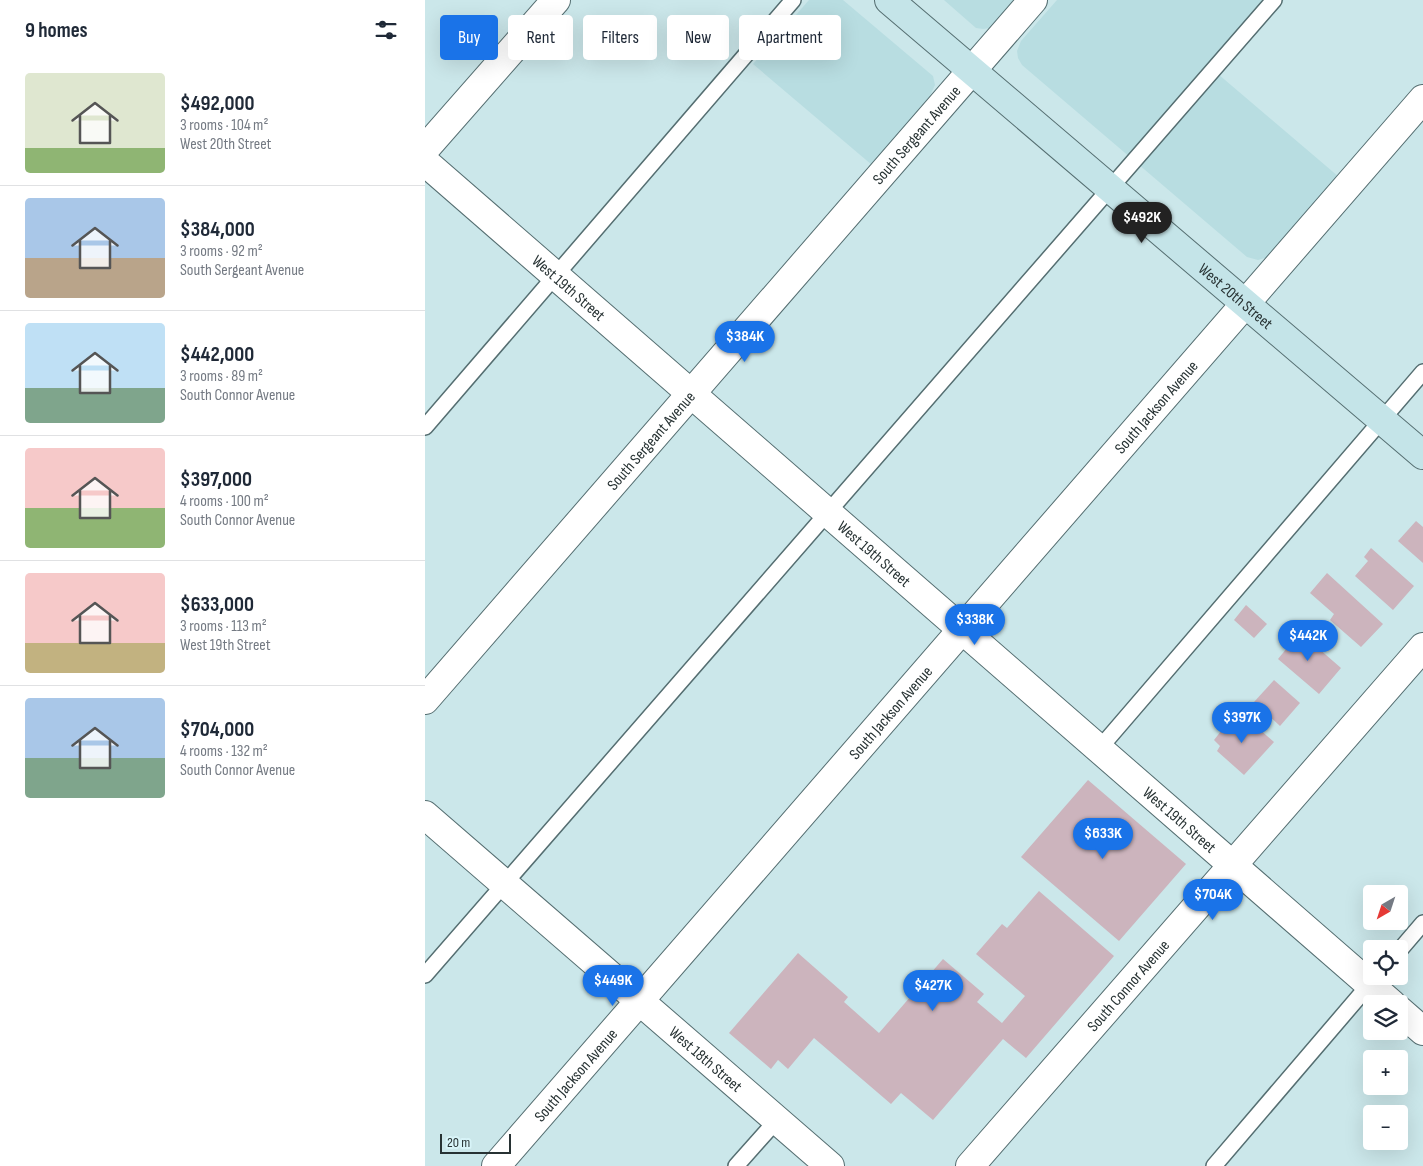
<!DOCTYPE html>
<html lang="en">
<head>
<meta charset="utf-8">
<style>
	:root { --surface:#fff; --page:#f2f2f3; --text:#1f2937; --muted:#747a83; --line:#e0e1e3; --accent:#1a73e8 }
	body { margin:0; font-family:"Sofia Sans Condensed",sans-serif; background:var(--page); color:var(--text); height:100vh; display:flex; flex-direction:column; font-size:19px; white-space:nowrap }
	* { box-sizing:border-box; margin:0 }
	p { font-size:16px; color:var(--muted) }
	.icon { flex:none; width:28px; height:28px; fill:none; stroke:currentColor; stroke-width:2; stroke-linecap:round; stroke-linejoin:round }
	.map { position:relative; flex:1; overflow:hidden }
	.sheet { display:flex; flex-direction:column; background:var(--surface); width:425px }
	.sheet>* { flex:none }
	.banner { position:absolute; left:15px; top:15px; width:475px; height:45px; display:flex; gap:10px }
	.needle { width:32px; rotate:219deg }
	.buttons { position:absolute; left:938px; top:885px; display:grid; gap:10px }
	.buttons a { display:grid; place-items:center; width:45px; height:45px; border-radius:5px; background:var(--surface); box-shadow:0 5px 20px #0002; font-size:25px }
	.scale { position:absolute; left:15px; bottom:12px; width:71px; box-sizing:border-box; padding-left:5px; border:2px solid #273233; border-top:0; font-size:14px; line-height:18px; white-space:nowrap; color:#273233; -webkit-text-stroke:4px #d8f4f8; paint-order:stroke }
	.price { position:absolute; translate:-50% -42px; padding:0 11px; border-radius:18px; background:var(--accent); color:#fff; font-size:16px; line-height:32px; filter:drop-shadow(0 1px 2px #0008) }
	.price::after { content:''; position:absolute; left:50%; top:30px; width:15px; height:11px; margin-left:-8px; background:inherit; clip-path:polygon(0 0,100% 0,50% 100%) }
	.price.on { background:#222; color:#fff }
	ul { padding:0; list-style:none }
	li { display:flex; align-items:center; gap:15px; height:125px; padding:0 25px }
	li+li { border-top:1px solid var(--line) }
	li span { display:grid; place-items:center; flex:none; width:140px; height:100px; border-radius:5px; color:#555 }
	li>.icon { margin-inline-start:auto }
	span .icon { width:60px; height:60px; fill:#fffc; stroke-width:1 }
	li b { font-size:21px }
	h2 { display:flex; justify-content:space-between; align-items:center; height:60px; padding:0 25px; font-size:21px }
	.chip { padding:0 18px; border-radius:5px; background:var(--surface); box-shadow:0 5px 20px #0002; font-size:18px; line-height:45px }
	.chip.on { background:var(--accent); color:#fff }
	main { display:flex; flex:1; min-height:0 }
	.map>svg:first-child { display:block }
	.built { fill:#b8dde1 }
	.building { fill:#ccb4bd }
	.lines { fill:none; stroke-linecap:round; stroke-linejoin:round }
	.lane-casing { stroke:#556e71; stroke-width:18 }
	.street-casing { stroke:#556e71; stroke-width:30 }
	.secondary-casing { stroke:#556e71; stroke-width:30 }
	.lane { stroke:#fff; stroke-width:15 }
	.street { stroke:#fff; stroke-width:28 }
	.secondary { stroke:#c4e4e8; stroke-width:28 }
	.labels { text-anchor:middle; stroke-width:4; stroke-linejoin:round; paint-order:stroke }
	.street-label { font-size:16px; fill:#273233; stroke:#d8f4f8 }
</style>
</head>
<body>
<main>
<section class="sheet">
<h2>9 homes<svg class="icon" aria-label="filters" viewBox="0 0 24 24"><path d="M4 7h16M4 17h16"/><circle cx="9" cy="7" r="2"/><circle cx="15" cy="17" r="2"/></svg></h2>
<ul>
<li><span style="background:linear-gradient(#dfe7d0 75%,#8fb573 0)"><svg class="icon" aria-label="home" viewBox="0 0 24 24"><path d="M3 11l9-7 9 7M6 9v11h12V9"/></svg></span><div><b>$492,000</b><p>3 rooms · 104 m²</p><p>West 20th Street</p></div></li>
<li><span style="background:linear-gradient(#a9c7e8 60%,#b9a48a 0)"><svg class="icon" aria-label="home" viewBox="0 0 24 24"><path d="M3 11l9-7 9 7M6 9v11h12V9"/></svg></span><div><b>$384,000</b><p>3 rooms · 92 m²</p><p>South Sergeant Avenue</p></div></li>
<li><span style="background:linear-gradient(#bfe0f5 65%,#7fa58c 0)"><svg class="icon" aria-label="home" viewBox="0 0 24 24"><path d="M3 11l9-7 9 7M6 9v11h12V9"/></svg></span><div><b>$442,000</b><p>3 rooms · 89 m²</p><p>South Connor Avenue</p></div></li>
<li><span style="background:linear-gradient(#f6c9c9 60%,#8fb573 0)"><svg class="icon" aria-label="home" viewBox="0 0 24 24"><path d="M3 11l9-7 9 7M6 9v11h12V9"/></svg></span><div><b>$397,000</b><p>4 rooms · 100 m²</p><p>South Connor Avenue</p></div></li>
<li><span style="background:linear-gradient(#f6c9c9 70%,#c2b280 0)"><svg class="icon" aria-label="home" viewBox="0 0 24 24"><path d="M3 11l9-7 9 7M6 9v11h12V9"/></svg></span><div><b>$633,000</b><p>3 rooms · 113 m²</p><p>West 19th Street</p></div></li>
<li><span style="background:linear-gradient(#a9c7e8 60%,#7fa58c 0)"><svg class="icon" aria-label="home" viewBox="0 0 24 24"><path d="M3 11l9-7 9 7M6 9v11h12V9"/></svg></span><div><b>$704,000</b><p>4 rooms · 132 m²</p><p>South Connor Avenue</p></div></li>
</ul>
</section>
<div class="map">
<svg width="998" height="1166" viewBox="0 0 998 1166">
	<rect width="100%" height="100%" fill="#cbe7ea"/>
	<g class="built">
		<polygon points="384,0 418,0 508,76 510,85 502,102 447,165 328,64"/>
		<polygon points="519,0 591,0 570,24 565,28 558,29 551,28"/>
		<polygon points="632,0 859,0 793,74 914,177 843,257 833,260 822,257 597,65 593,58 592,51 596,41"/>
	</g>
	<g class="building">
		<polygon points="991,521 998,527 998,563 973,541"/>
		<polygon points="946,548 989,586 968,610 930,576 943,561 939,557"/>
		<polygon points="902,573 958,624 936,647 905,620 909,614 885,593"/>
		<polygon points="821,605 842,624 829,638 809,620"/>
		<polygon points="870,628 916,668 894,694 853,659 862,648 857,643"/>
		<polygon points="849,680 875,703 855,726 829,702"/>
		<polygon points="819,716 849,742 819,775 792,751 795,746 789,740 807,717 814,724"/>
		<polygon points="663,780 761,864 694,941 596,857"/>
		<polygon points="614,891 689,956 601,1058 578,1039 508,1120 476,1093 466,1104 389,1038 363,1069 353,1060 346,1069 304,1033 373,953 423,997 419,1002 454,1033 518,959 559,994 552,1002 577,1023 600,996 551,954 577,924 582,928"/>
	</g>
	<g class="lines">
		<g class="lane-casing">
			<g id="lane">
				<polyline points="0,427 368,0"/>
				<polyline points="674,749 998,372"/>
				<polyline points="974,951 998,923"/>
				<polyline points="0,975 849,0"/>
				<polyline points="311,1166 352,1120"/>
				<polyline points="789,1166 949,979"/>
			</g>
		</g>
		<g class="street-casing">
			<g id="street">
				<polyline points="0,149 131,0"/>
				<path id="s1" d="M0 162 967 1004"/>
				<path id="s2" d="M0 700 608 0"/>
				<path id="s3" d="M0 815 405 1166"/>
				<polyline points="974,1010 998,1031"/>
				<path id="s4" d="M71 1166 998 99"/>
				<path id="s5" d="M545 1166 998 647"/>
			</g>
		</g>
		<g class="secondary-casing">
			<g id="secondary">
				<path id="s6" d="M464 0 998 455"/>
			</g>
		</g>
		<use href="#lane" class="lane"/>
		<use href="#street" class="street"/>
		<use href="#secondary" class="secondary"/>
	</g>
	<g class="labels">
		<g class="street-label">
			<text dy="6" stroke="none"><textPath href="#s2" startOffset="749">South Sergeant Avenue</textPath></text>
			<text dy="6" stroke="none"><textPath href="#s1" startOffset="191">West 19th Street</textPath></text>
			<text dy="6" stroke="none"><textPath href="#s6" startOffset="456">West 20th Street</textPath></text>
			<text dy="6" stroke="none"><textPath href="#s4" startOffset="1006">South Jackson Avenue</textPath></text>
			<text dy="6" stroke="none"><textPath href="#s2" startOffset="344">South Sergeant Avenue</textPath></text>
			<text dy="6" stroke="none"><textPath href="#s1" startOffset="596">West 19th Street</textPath></text>
			<text dy="6" stroke="none"><textPath href="#s4" startOffset="601">South Jackson Avenue</textPath></text>
			<text dy="6" stroke="none"><textPath href="#s1" startOffset="1001">West 19th Street</textPath></text>
			<text dy="6" stroke="none"><textPath href="#s5" startOffset="240">South Connor Avenue</textPath></text>
			<text dy="6" stroke="none"><textPath href="#s3" startOffset="372">West 18th Street</textPath></text>
			<text dy="6" stroke="none"><textPath href="#s4" startOffset="121">South Jackson Avenue</textPath></text>
		</g>
	</g>
</svg>
<div class="buttons">
<a><svg class="needle" viewBox="-14 -14 28 28"><path d="M0-13l5 13h-10z" fill="#e53935"/><path d="M0 13l5-13h-10z" fill="#747a83"/></svg></a>
<a><svg class="icon" aria-label="locate" viewBox="0 0 24 24"><circle cx="12" cy="12" r="6"/><path d="M12 2v4M12 18v4M2 12h4M18 12h4"/></svg></a>
<a><svg class="icon" aria-label="layers" viewBox="0 0 24 24"><path d="M12 4l9 5-9 5-9-5zM3 14l9 5 9-5"/></svg></a>
<a>+</a>
<a>−</a>
</div>
<div class="scale">20 m</div>
<b class="price on" style="left:717px;top:244px">$492K</b>
<b class="price" style="left:320px;top:363px">$384K</b>
<b class="price" style="left:550px;top:646px">$338K</b>
<b class="price" style="left:883px;top:662px">$442K</b>
<b class="price" style="left:817px;top:744px">$397K</b>
<b class="price" style="left:678px;top:860px">$633K</b>
<b class="price" style="left:788px;top:921px">$704K</b>
<b class="price" style="left:188px;top:1007px">$449K</b>
<b class="price" style="left:508px;top:1012px">$427K</b>
<div class="banner">
<a class="chip on">Buy</a>
<a class="chip">Rent</a>
<a class="chip">Filters</a>
<a class="chip">New</a>
<a class="chip">Apartment</a>
</div>
</div>
</main>
</body>
</html>
